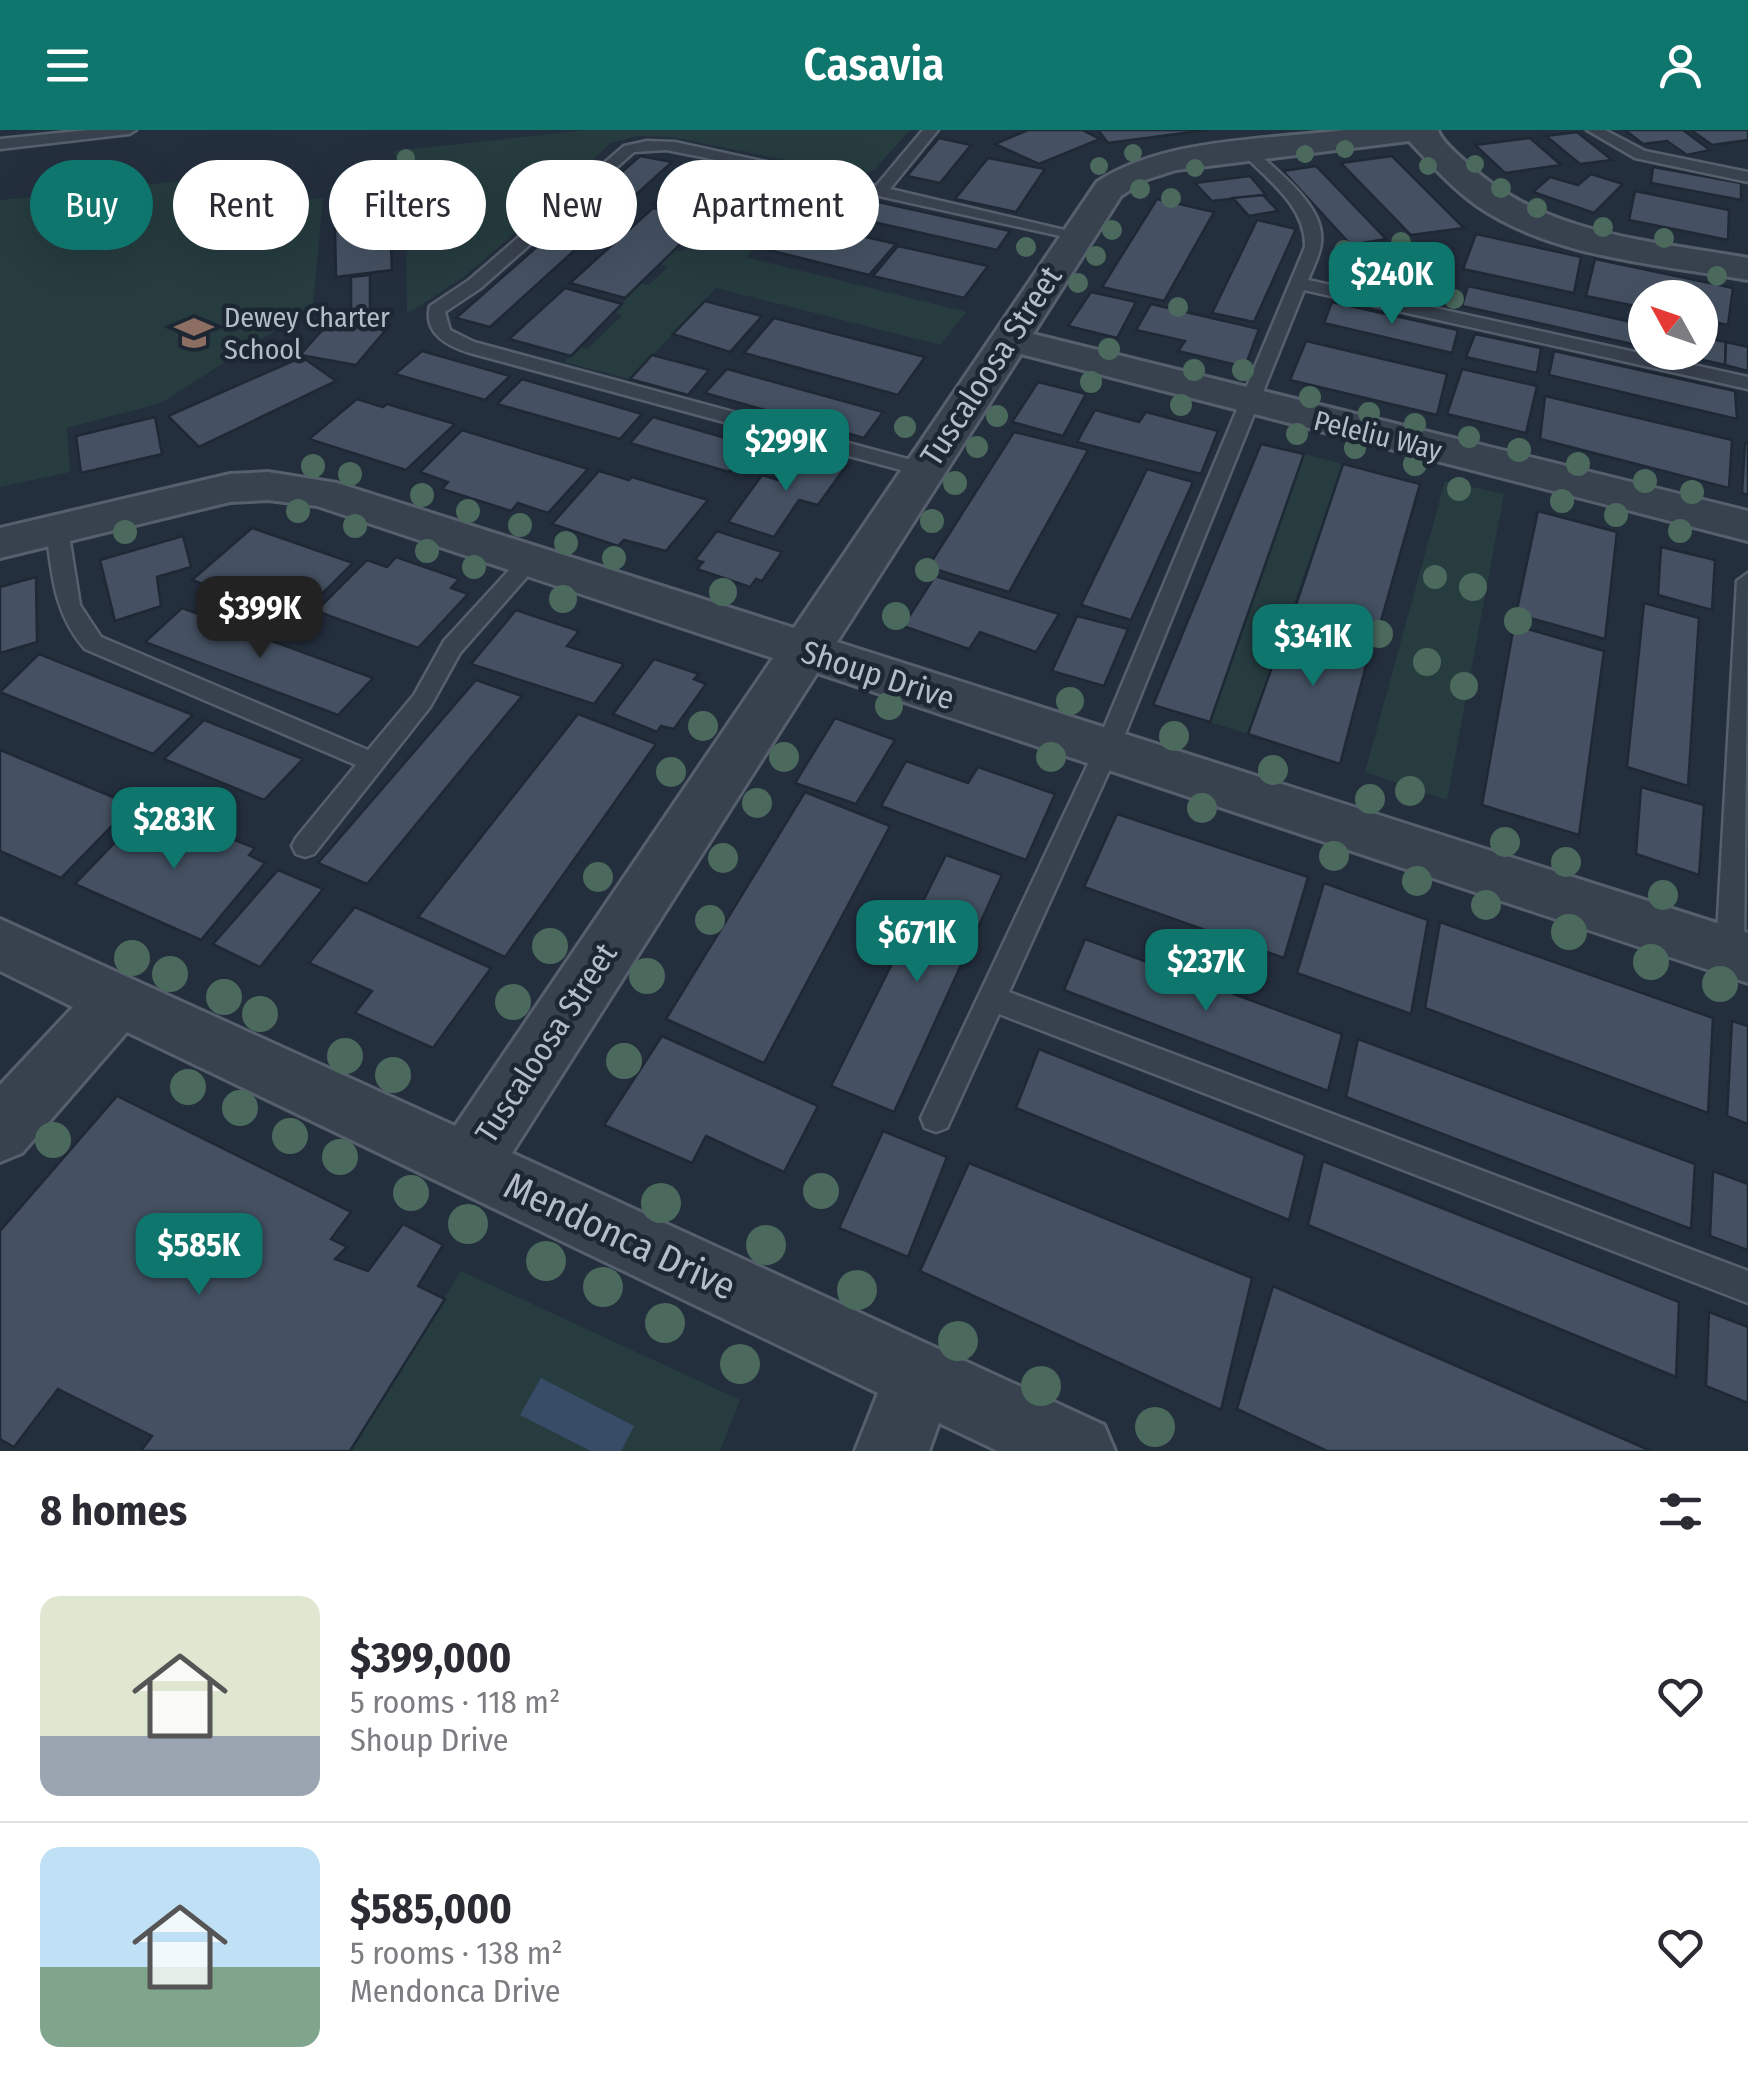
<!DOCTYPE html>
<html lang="en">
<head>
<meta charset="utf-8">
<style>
	:root { --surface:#fff; --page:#f7f7f7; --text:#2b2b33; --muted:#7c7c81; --line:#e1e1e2; --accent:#0f766e }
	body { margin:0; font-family:"Fira Sans Condensed",sans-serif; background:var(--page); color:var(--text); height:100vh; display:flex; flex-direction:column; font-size:38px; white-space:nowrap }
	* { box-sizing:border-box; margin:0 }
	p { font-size:32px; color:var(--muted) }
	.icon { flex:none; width:55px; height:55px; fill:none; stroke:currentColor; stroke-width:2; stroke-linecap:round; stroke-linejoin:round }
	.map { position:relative; height:1321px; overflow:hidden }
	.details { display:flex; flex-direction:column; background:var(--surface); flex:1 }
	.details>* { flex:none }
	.banner { position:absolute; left:30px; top:30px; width:1000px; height:90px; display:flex; gap:20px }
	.needle { width:65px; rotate:310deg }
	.buttons { position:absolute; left:1628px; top:150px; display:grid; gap:20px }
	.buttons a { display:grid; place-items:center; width:90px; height:90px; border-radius:50%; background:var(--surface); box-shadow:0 10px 40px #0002; font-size:50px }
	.price { position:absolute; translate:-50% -85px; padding:0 22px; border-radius:20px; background:var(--accent); color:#fff; font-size:32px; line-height:65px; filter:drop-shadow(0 2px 5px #0008) }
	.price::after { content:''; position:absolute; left:50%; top:60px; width:30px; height:22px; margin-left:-15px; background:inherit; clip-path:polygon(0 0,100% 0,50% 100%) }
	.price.current { background:#222; color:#fff }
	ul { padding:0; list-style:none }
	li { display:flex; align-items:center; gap:30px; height:250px; padding:0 40px }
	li+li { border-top:2px solid var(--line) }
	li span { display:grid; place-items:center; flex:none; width:280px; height:200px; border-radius:20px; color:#555 }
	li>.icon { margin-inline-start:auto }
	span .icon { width:120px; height:120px; fill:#fffc; stroke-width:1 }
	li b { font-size:42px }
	h2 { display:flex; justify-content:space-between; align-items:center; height:120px; padding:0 40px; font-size:42px }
	.tag { padding:0 35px; border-radius:45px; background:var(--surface); box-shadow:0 10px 40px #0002; font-size:35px; line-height:90px }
	.tag.current { background:var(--accent); color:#fff }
	header { display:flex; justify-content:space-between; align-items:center; height:130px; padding:0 40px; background:var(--accent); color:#fff; font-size:45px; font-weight:600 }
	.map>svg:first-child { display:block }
	.green { fill:#263c3f }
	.water { fill:#394c67 }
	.building { fill:#455162; stroke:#1f2835; stroke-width:2.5 }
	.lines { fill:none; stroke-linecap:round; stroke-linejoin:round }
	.lane-casing { stroke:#565f6c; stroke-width:5 }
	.street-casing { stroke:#565f6c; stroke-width:6 }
	.lane { fill:#38414e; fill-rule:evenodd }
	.street { fill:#38414e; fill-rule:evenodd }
	.tree { fill:#4b6a5d }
	.labels { text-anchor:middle; stroke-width:9; stroke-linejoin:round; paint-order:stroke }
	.far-poi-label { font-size:28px; fill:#b4bcc9; stroke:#1d2633; text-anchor:start }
	.far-street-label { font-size:28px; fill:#b4bcc9; stroke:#1d2633 }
	.street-label { font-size:32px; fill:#b4bcc9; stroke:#1d2633 }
	.near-street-label { font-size:38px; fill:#b4bcc9; stroke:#1d2633 }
</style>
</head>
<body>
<header><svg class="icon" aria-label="menu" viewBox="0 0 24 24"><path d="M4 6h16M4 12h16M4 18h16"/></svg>Casavia<svg class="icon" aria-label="person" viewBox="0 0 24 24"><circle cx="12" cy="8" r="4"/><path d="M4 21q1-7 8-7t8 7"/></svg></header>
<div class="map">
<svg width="1748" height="1321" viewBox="0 0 1748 1321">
	<rect width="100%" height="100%" fill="#242f3e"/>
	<g class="green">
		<polygon points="588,0 910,0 874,40 860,45 672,7 638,6 610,13 547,76 462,148 407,184 406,83 394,21"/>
		<polygon points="754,41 812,55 746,127 966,182 941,215 716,158 630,249 564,232 579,217 587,219 622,186 614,182 640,153 649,155 668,137 660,134 674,120 682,122 697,106 691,104 717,80 725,81 752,54 745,52"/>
		<polygon points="227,46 227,82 256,74 323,68 313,176 161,273 67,298 70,342 0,357 0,70"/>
		<polygon points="1426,114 1445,123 1430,166 1345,149 1328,138 1328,131 1336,127"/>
		<polygon points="1304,324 1343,334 1248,604 1210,592"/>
		<polygon points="1445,351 1504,364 1447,670 1365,642"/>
		<polygon points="461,1141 740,1270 720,1321 350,1321"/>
	</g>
	<polygon class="water" points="541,1248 634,1296 621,1321 591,1321 520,1285"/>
	<g class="building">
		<polygon points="1028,0 1082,0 1100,9 1039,34 995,14"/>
		<polygon points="1098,0 1207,0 1108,13"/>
		<polygon points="1625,0 1683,0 1710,20 1687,25 1667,11 1643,14"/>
		<polygon points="1691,0 1748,0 1748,10 1712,15"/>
		<polygon points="1577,2 1612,30 1580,34 1546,6"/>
		<polygon points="939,8 971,15 940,53 907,46"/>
		<polygon points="1530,8 1561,35 1505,43 1475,15"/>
		<polygon points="640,26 672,32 490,197 456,188"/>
		<polygon points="1392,26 1464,98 1411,105 1341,33"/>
		<polygon points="988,28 1045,39 1016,82 955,69"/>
		<polygon points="700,33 752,45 710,87 653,74"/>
		<polygon points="1316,36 1386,109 1351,115 1283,41"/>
		<polygon points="1653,37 1741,53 1741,70 1651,53"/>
		<polygon points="1591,44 1623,54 1594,83 1533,62 1550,47 1578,55"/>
		<polygon points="388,45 392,140 336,147 334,52"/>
		<polygon points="1250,46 1266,65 1212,71 1195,53"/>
		<polygon points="810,57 1010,101 997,120 794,74"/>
		<polygon points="1635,61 1729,80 1728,110 1629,90"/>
		<polygon points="1263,65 1278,81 1249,86 1233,68"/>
		<polygon points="1157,69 1214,82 1164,171 1102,157"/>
		<polygon points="653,78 704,91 625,168 570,153"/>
		<polygon points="781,87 896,114 869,145 753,116"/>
		<polygon points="1257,90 1296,99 1254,192 1212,183"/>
		<polygon points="1476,104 1581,127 1574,163 1463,139"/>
		<polygon points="898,116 988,136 964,168 873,146"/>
		<polygon points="1595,129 1733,158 1728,195 1700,189 1700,168 1645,168 1645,178 1586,166"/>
		<polygon points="370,145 370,184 351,187 351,147"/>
		<polygon points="1468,156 1645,195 1645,217 1462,176"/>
		<polygon points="565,158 622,174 571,226 509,209"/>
		<polygon points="1091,162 1136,172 1117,208 1068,196"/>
		<polygon points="705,171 762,186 730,222 673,204"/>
		<polygon points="1332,172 1458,200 1452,223 1324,193"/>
		<polygon points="1151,174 1259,199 1245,237 1178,221 1185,211 1136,200"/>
		<polygon points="334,187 390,195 356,235 300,225"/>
		<polygon points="774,188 925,227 898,265 744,223"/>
		<polygon points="1475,204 1541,218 1537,243 1466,227"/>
		<polygon points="1700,207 1726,212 1725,235 1667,222 1700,222"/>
		<polygon points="1306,211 1447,244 1437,285 1290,250"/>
		<polygon points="1726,212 1748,217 1748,241 1725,235"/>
		<polygon points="422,221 510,246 485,270 395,244"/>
		<polygon points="1554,221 1735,261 1737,289 1549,245"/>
		<polygon points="652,225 709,240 688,265 630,249"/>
		<polygon points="302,227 336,251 199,317 168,286"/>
		<polygon points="727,239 883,282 864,308 705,263"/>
		<polygon points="1462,239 1537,256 1526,303 1447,284"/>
		<polygon points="522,249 642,284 620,309 497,274"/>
		<polygon points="1038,252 1086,264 1063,306 1012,292"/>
		<polygon points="1545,266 1732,310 1729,358 1540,309"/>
		<polygon points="357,269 383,277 387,274 455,294 406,340 309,309"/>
		<polygon points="1095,280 1139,292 1146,282 1218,301 1201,344 1077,312"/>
		<polygon points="155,287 162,324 81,343 76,306"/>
		<polygon points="653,287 750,315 729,342 630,313"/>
		<polygon points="462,300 588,339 548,383 518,373 511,381 442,359 448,352 420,342"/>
		<polygon points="1014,302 1088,320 1009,462 928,437"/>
		<polygon points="1745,313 1748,313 1748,365 1742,363"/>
		<polygon points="1261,314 1304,324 1210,592 1153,575"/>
		<polygon points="800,323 846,336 818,375 799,370 774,407 728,392 762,345 778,350"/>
		<polygon points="1343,334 1420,354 1379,498 1296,475"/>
		<polygon points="1147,339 1193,352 1131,490 1081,475"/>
		<polygon points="599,341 629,350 632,347 708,370 666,421 624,410 618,416 552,394"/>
		<polygon points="1538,381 1617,402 1605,509 1516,484"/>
		<polygon points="252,398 353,433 301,485 286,479 281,483 192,450"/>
		<polygon points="717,401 782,422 762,451 756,449 750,457 697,439 703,432 695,430"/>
		<polygon points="183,406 191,437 157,447 161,476 115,491 100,430"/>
		<polygon points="1661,417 1715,430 1712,480 1658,465"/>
		<polygon points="396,427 459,449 451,458 468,464 418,518 316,481 367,430 387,437"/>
		<polygon points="935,446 1059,484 1036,522 980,502 969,519 903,496"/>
		<polygon points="36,447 37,512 0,523 0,457"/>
		<polygon points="1644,473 1699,488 1688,656 1627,637"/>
		<polygon points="182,478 373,548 338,585 145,512"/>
		<polygon points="516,480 579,501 567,516 624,534 594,574 471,534"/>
		<polygon points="1291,484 1373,509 1340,634 1248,604"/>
		<polygon points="1077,486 1128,499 1104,556 1052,541"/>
		<polygon points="1514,495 1604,521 1579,705 1482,675"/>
		<polygon points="39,524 193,585 153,624 0,562"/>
		<polygon points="654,529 699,544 694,549 706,554 674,599 661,596 657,602 613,584"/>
		<polygon points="476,550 522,566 367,754 318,733"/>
		<polygon points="578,584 656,614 505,827 418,787"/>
		<polygon points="835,588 895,610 856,674 795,653"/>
		<polygon points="204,590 303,629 264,670 164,629"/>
		<polygon points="0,620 132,675 61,748 0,721"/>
		<polygon points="906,631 968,653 978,637 1055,664 1026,730 881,676"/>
		<polygon points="1641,657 1704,675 1699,745 1636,724"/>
		<polygon points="805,662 890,696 764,933 666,889"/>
		<polygon points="150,676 255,718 249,725 265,733 201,810 75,754"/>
		<polygon points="1117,684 1308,747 1284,828 1084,757"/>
		<polygon points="946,725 1002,745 894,982 831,956"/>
		<polygon points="278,740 323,759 260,837 213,814"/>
		<polygon points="1324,753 1428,790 1411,884 1297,843"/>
		<polygon points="355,777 491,838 433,918 355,883 372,861 309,833"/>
		<polygon points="1440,792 1713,888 1708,983 1425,878"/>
		<polygon points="1085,809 1342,904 1328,961 1064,860"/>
		<polygon points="1732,891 1748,896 1748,994 1727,986"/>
		<polygon points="662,906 818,976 784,1042 706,1006 692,1033 604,995"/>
		<polygon points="1358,909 1695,1034 1691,1099 1346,967"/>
		<polygon points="1039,919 1305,1025 1289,1090 1016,978"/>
		<polygon points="117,966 351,1082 331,1109 347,1117 335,1129 368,1141 403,1094 443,1115 418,1156 445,1169 350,1321 141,1321 152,1306 58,1259 14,1317 0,1309 0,1101"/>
		<polygon points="883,1001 947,1027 908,1127 839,1098"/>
		<polygon points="1323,1031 1679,1172 1676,1247 1308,1095"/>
		<polygon points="969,1033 1252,1148 1221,1280 920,1141"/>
		<polygon points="1713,1041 1748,1054 1748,1120 1710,1106"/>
		<polygon points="1273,1156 1651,1321 1327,1321 1237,1279"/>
		<polygon points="1709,1182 1748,1197 1748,1273 1706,1256"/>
	</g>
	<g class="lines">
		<g class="lane-casing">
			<g id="lane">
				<polygon points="88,0 136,0 129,4 0,19 0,9"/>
				<path d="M923 0H938L890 59 1086 105 1078 110 702 27 666 20 634 22 481 158 445 182 450 200 474 212 930 335V345L923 346 470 223C447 216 423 203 430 176L469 150 624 16 647 11 675 12 876 56Z"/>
				<polygon points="1587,0 1605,0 1645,21 1748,42 1748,52 1635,28"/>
				<path d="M1244 19H1254C1277 42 1326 76 1321 113 1320 125 1313 138 1308 150L1748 247V259L1304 160 1119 619 1009 862 1748 1141V1173L999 884 947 998 936 1002 925 998 921 988 1095 619 1305 117C1306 77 1269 51 1244 25Z"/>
				<path d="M57 392 68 399 80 475 101 507 368 620 414 565 444 511 522 426H538L541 431 460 523 430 577 314 724 305 727 296 724 292 716 296 708 356 635 85 519C54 484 52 444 46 399Z"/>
				<polygon points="1748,443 1744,822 1740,831 1730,834 1720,831 1716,822 1737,451"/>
			</g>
		</g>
		<g class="street-casing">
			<path id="street" d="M1345 0H1438C1441 11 1457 24 1467 33 1542 105 1651 111 1748 128V150C1659 134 1552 128 1476 75 1451 57 1430 33 1409 11L1176 40 1145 50 1121 66 1033 204 1748 381V411L1021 224 837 512 1748 803V853L817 543 512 1023 1104 1295 1115 1321H998L939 1293 929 1321H855L878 1263 127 902 22 1023 0 1032V955L73 877 0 841V789L455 996 773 528 317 376 268 370 230 372 0 428V398L230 344 268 342 337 353 794 498 1097 52C1164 8 1267 10 1345 0Z"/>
		</g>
		<use href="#lane" class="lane"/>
		<use href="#street" class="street"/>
	</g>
	<g class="tree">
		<circle cx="1345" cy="19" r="9"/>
		<circle cx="1133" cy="23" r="9"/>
		<circle cx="1305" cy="24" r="9"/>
		<circle cx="406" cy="28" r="9"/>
		<circle cx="1475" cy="34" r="9"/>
		<circle cx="1099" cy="36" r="9"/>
		<circle cx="1428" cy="36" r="9"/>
		<circle cx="1195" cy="38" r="9"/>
		<circle cx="1501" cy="58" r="10"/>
		<circle cx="1140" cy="59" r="10"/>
		<circle cx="1171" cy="68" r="10"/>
		<circle cx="1537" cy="78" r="10"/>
		<circle cx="1603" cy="97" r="10"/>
		<circle cx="1112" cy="100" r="10"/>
		<circle cx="1664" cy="108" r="10"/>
		<circle cx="1401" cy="112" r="10"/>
		<circle cx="1026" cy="117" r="10"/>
		<circle cx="1344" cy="120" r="10"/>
		<circle cx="1096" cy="126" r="10"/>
		<circle cx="1717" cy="146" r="10"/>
		<circle cx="1078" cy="153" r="10"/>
		<circle cx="1454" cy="169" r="10"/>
		<circle cx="1178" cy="177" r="10"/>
		<circle cx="1109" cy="219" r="11"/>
		<circle cx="1194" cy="240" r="11"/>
		<circle cx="1243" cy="240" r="11"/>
		<circle cx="1091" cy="252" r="11"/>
		<circle cx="1310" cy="267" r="11"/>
		<circle cx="1181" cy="275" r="11"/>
		<circle cx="1369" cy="283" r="11"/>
		<circle cx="997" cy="286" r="11"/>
		<circle cx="1415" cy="294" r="11"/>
		<circle cx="905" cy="297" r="11"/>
		<circle cx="1297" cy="304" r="11"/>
		<circle cx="1469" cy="307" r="11"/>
		<circle cx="977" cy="317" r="11"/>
		<circle cx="1355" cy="318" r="11"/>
		<circle cx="1519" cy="320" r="12"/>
		<circle cx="1415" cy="334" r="12"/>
		<circle cx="1578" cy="334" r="12"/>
		<circle cx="313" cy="336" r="12"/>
		<circle cx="350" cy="344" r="12"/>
		<circle cx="1645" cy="351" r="12"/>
		<circle cx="955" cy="353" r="12"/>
		<circle cx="1459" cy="359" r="12"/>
		<circle cx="1692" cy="362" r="12"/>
		<circle cx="422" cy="365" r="12"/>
		<circle cx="1562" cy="371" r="12"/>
		<circle cx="298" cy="381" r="12"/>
		<circle cx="468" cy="381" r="12"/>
		<circle cx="1616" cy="385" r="12"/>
		<circle cx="932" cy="391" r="12"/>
		<circle cx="520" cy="395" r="12"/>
		<circle cx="355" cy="396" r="12"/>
		<circle cx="1680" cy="401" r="12"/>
		<circle cx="125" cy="402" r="12"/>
		<circle cx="566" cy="413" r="12"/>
		<circle cx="427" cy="421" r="12"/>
		<circle cx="614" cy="428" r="12"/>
		<circle cx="474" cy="437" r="12"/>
		<circle cx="927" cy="440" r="12"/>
		<circle cx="1435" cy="447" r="12"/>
		<circle cx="1473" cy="457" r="14"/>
		<circle cx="723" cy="462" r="14"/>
		<circle cx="563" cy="469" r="14"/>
		<circle cx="896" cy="486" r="14"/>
		<circle cx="1518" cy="491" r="14"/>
		<circle cx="1379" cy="504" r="14"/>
		<circle cx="1427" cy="532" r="14"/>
		<circle cx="1464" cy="556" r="14"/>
		<circle cx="1070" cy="571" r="14"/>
		<circle cx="889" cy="576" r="14"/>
		<circle cx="703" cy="596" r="15"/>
		<circle cx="1174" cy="606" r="15"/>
		<circle cx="784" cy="627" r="15"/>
		<circle cx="1051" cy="627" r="15"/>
		<circle cx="1273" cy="640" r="15"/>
		<circle cx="671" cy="642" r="15"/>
		<circle cx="1410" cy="661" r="15"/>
		<circle cx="1370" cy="669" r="15"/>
		<circle cx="757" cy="673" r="15"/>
		<circle cx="1202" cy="678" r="15"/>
		<circle cx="1505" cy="712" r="15"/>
		<circle cx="1334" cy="726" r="15"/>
		<circle cx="723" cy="728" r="15"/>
		<circle cx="1566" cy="732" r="15"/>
		<circle cx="598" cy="747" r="15"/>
		<circle cx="1417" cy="751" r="15"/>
		<circle cx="1663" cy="765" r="15"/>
		<circle cx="1486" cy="775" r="15"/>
		<circle cx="710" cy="790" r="15"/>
		<circle cx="1569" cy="802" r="18"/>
		<circle cx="550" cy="816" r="18"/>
		<circle cx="132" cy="828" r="18"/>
		<circle cx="1651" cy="832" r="18"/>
		<circle cx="170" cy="844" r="18"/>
		<circle cx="647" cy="846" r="18"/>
		<circle cx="1720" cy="854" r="18"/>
		<circle cx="224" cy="867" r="18"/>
		<circle cx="513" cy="872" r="18"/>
		<circle cx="260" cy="884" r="18"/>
		<circle cx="345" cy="926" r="18"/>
		<circle cx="624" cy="931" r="18"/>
		<circle cx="393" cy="945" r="18"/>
		<circle cx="188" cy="957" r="18"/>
		<circle cx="240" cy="978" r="18"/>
		<circle cx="290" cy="1006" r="18"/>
		<circle cx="53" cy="1010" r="18"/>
		<circle cx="340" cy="1027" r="18"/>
		<circle cx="821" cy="1061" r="18"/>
		<circle cx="411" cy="1063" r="18"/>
		<circle cx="661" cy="1073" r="20"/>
		<circle cx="468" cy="1094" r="20"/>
		<circle cx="766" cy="1115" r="20"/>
		<circle cx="546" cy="1131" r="20"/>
		<circle cx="603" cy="1157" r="20"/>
		<circle cx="857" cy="1160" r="20"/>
		<circle cx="665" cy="1193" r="20"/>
		<circle cx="958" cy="1211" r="20"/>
		<circle cx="740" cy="1234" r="20"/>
		<circle cx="1041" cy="1256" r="20"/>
		<circle cx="1155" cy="1297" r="20"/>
	</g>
	<defs>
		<g id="school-bare" transform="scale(3)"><path d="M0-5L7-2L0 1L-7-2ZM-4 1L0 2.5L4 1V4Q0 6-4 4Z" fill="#8d6e63" stroke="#1d2633" stroke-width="2.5" paint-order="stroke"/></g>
	</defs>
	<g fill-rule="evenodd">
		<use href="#school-bare" x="194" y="203"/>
	</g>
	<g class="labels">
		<g class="far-poi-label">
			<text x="224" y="197">Dewey Charter<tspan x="224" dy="32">School</tspan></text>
		</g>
		<g class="far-street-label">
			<text transform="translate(1378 305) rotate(14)" y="10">Peleliu Way</text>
		</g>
		<g class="street-label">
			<text transform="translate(991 236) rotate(-57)" y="11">Tuscaloosa Street</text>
			<text transform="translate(878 545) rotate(18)" y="11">Shoup Drive</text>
			<text transform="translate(546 913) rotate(-57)" y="11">Tuscaloosa Street</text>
		</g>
		<g class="near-street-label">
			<text transform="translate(620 1106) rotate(25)" y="13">Mendonca Drive</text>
		</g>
	</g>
</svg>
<div class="buttons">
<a><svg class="needle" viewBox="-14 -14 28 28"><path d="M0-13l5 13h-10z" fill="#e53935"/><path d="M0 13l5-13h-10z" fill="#7c7c81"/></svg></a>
</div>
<b class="price" style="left:1392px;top:197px">$240K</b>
<b class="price" style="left:786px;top:364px">$299K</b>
<b class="price current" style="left:260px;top:531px">$399K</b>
<b class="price" style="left:1313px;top:559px">$341K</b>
<b class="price" style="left:174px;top:742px">$283K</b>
<b class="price" style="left:917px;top:855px">$671K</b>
<b class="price" style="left:1206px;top:884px">$237K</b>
<b class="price" style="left:199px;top:1168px">$585K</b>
<div class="banner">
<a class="tag current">Buy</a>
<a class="tag">Rent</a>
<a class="tag">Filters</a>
<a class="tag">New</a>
<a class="tag">Apartment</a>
</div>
</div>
<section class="details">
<h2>8 homes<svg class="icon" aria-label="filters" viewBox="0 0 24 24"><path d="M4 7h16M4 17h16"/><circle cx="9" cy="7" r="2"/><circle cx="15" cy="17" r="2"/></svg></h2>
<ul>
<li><span style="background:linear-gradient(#dfe7d0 70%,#9aa5b1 0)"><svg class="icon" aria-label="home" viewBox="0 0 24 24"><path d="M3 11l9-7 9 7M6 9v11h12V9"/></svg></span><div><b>$399,000</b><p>5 rooms · 118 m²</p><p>Shoup Drive</p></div><svg class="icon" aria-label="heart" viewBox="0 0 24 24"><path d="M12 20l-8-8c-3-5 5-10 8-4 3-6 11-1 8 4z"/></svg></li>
<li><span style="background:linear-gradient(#bfe0f5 60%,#7fa58c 0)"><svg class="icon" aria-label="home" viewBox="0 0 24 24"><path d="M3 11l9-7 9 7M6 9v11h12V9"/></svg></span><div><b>$585,000</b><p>5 rooms · 138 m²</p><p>Mendonca Drive</p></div><svg class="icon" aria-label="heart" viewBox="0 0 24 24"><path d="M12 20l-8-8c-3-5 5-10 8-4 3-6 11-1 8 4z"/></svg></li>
</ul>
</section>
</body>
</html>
